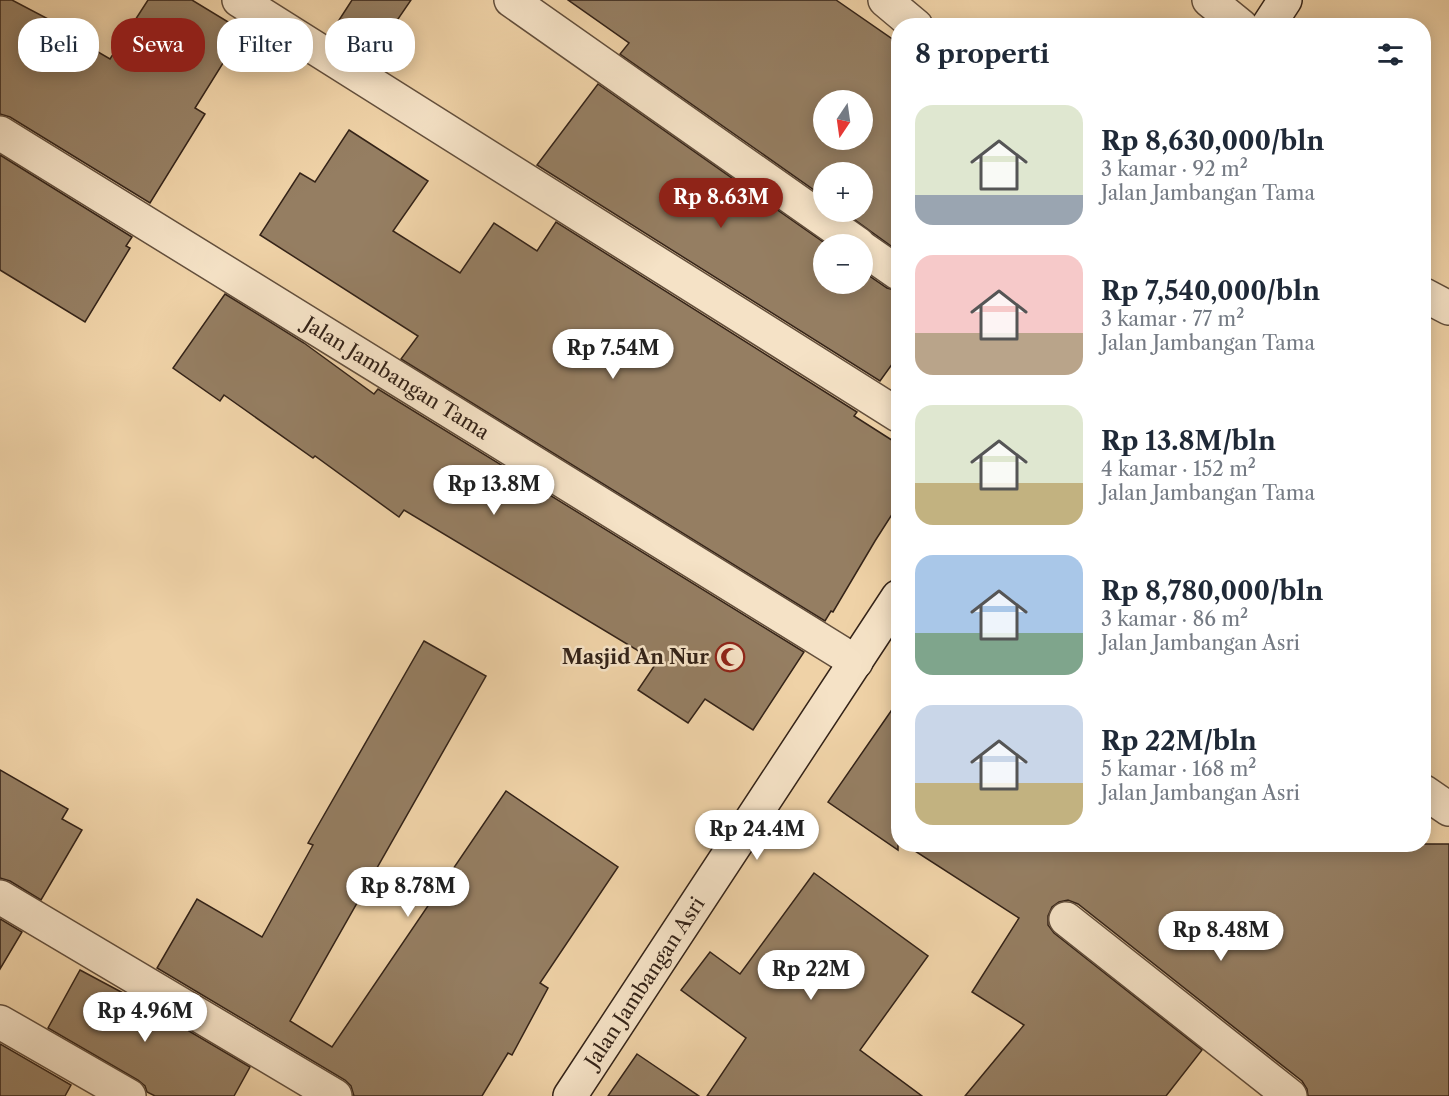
<!DOCTYPE html>
<html lang="id">
<head>
<meta charset="utf-8">
<style>
	:root { --surface:#fff; --page:#f2f2f3; --text:#1f2937; --muted:#747a83; --accent:#8f2418 }
	body { margin:0; font-family:"Libre Caslon Text",serif; background:var(--page); color:var(--text); height:100vh; display:flex; flex-direction:column; font-size:22px; white-space:nowrap }
	* { box-sizing:border-box; margin:0 }
	p { font-size:20px; color:var(--muted) }
	.icon { flex:none; width:33px; height:33px; fill:none; stroke:currentColor; stroke-width:2; stroke-linecap:round; stroke-linejoin:round }
	.map { position:relative; flex:1; overflow:hidden }
	.side { position:absolute; left:891px; top:18px; width:540px; height:834px; display:flex; flex-direction:column; background:var(--surface); border-radius:24px; box-shadow:0 3px 15px #0003 }
	.side>* { flex:none }
	.guide { position:absolute; left:18px; top:18px; width:570px; height:54px; display:flex; gap:12px }
	.needle { width:39px; rotate:193deg }
	.buttons { position:absolute; left:813px; top:90px; display:grid; gap:12px }
	.buttons a { display:grid; place-items:center; width:60px; height:60px; border-radius:50%; background:var(--surface); box-shadow:0 3px 15px #0003; font-size:30px }
	.price { position:absolute; translate:-50% -51px; padding:0 14px; border-radius:21px; background:#fff; color:#222; font-size:20px; line-height:39px; filter:drop-shadow(0 2px 3px #0008) }
	.price::after { content:''; position:absolute; left:50%; top:36px; width:18px; height:14px; margin-left:-9px; background:inherit; clip-path:polygon(0 0,100% 0,50% 100%) }
	.price.active { background:var(--accent); color:#fff }
	ul { padding:0; list-style:none }
	li { display:flex; align-items:center; gap:18px; height:150px; padding:0 24px }
	li span { display:grid; place-items:center; flex:none; width:168px; height:120px; border-radius:18px; color:#555 }
	li>.icon { margin-inline-start:auto }
	span .icon { width:72px; height:72px; fill:#fffc; stroke-width:1 }
	li b { font-size:26px }
	h2 { display:flex; justify-content:space-between; align-items:center; height:72px; padding:0 24px; font-size:26px }
	.chip { padding:0 21px; border-radius:24px; background:var(--surface); box-shadow:0 3px 15px #0003; font-size:21px; line-height:54px }
	.chip.active { background:var(--accent); color:#fff }
	.map>svg:first-child { display:block }
	.building { fill:#957e62; stroke:#342318; stroke-width:1.5; fill-rule:evenodd }
	.lines { fill:none; stroke-linecap:round; stroke-linejoin:round }
	.street-casing { stroke:#634f3c; stroke-width:36 }
	.secondary-casing { stroke:#342318; stroke-width:36 }
	.street { stroke:#f5e2c6; stroke-width:33 }
	.secondary { stroke:#f5e2c6; stroke-width:33 }
	.labels { text-anchor:middle; stroke-width:5; stroke-linejoin:round; paint-order:stroke }
	.street-label { font-size:20px; fill:#342318; stroke:#f5e2c6 }
	.poi-label { font-size:20px; font-weight:bold; fill:#342318; stroke:#f5e2c6; text-anchor:end }
</style>
</head>
<body>
<div class="map">
<svg width="1449" height="1096" viewBox="0 0 1449 1096">
	<rect width="100%" height="100%" fill="#efd2a7"/>
	<filter id="stains"><feTurbulence type="fractalNoise" baseFrequency=".00333" numOctaves="4"/><feColorMatrix values="0 0 0 0 .2 0 0 0 0 .09 0 0 0 0 .02 0 0 0 .5 -.17"/></filter>
	<radialGradient id="worn" r=".72"><stop offset=".6" stop-color="#630" stop-opacity="0"/><stop offset="1" stop-color="#630" stop-opacity=".3"/></radialGradient>
	<g class="building">
		<polygon points="0,0 12,0 52,21 50,24 110,59 148,0 192,0 243,31 195,108 205,114 150,203 10,117 0,114"/>
		<polygon points="352,0 411,0 370,60 330,34"/>
		<path d="M568 0H836L898 43V251L844 212H862V172H824V197L620 54 629 43ZM824 100H862V140H824Z"/>
		<polygon points="598,84 826,244 824,244 824,284 862,284 862,271 887,288 898,291 898,356 880,381 537,165"/>
		<polygon points="349,130 428,181 393,231 460,273 494,223 537,251 556,222 857,412 854,416 898,444 898,505 875,541 833,612 831,611 825,621 401,359 418,336 260,235 300,173 315,182"/>
		<polygon points="0,155 132,237 126,246 130,248 85,322 0,270"/>
		<polygon points="225,294 304,343 374,394 378,389 804,652 753,730 705,699 688,723 638,690 657,662 404,510 399,517 315,456 313,458 224,395 220,401 173,368"/>
		<polygon points="424,641 486,676 290,1021 332,1047 506,791 618,867 540,983 548,988 512,1055 508,1053 482,1096 354,1096 351,1086 345,1080 157,968 197,899 262,937 313,845 308,843"/>
		<polygon points="898,701 898,850 828,802"/>
		<polygon points="0,770 68,809 62,819 82,830 41,900 10,881 0,878"/>
		<polygon points="904,844 1449,844 1449,1096 1308,1096 1307,1089 1302,1081 1078,904 1068,900 1059,902 1052,907 1048,916 1048,925 1054,933 1202,1050 1166,1096 965,1096 1024,1025 972,992 1019,918"/>
		<polygon points="814,873 928,956 860,1050 922,1096 707,1096 746,1038 681,990 710,952 740,974"/>
		<polygon points="0,919 22,932 0,969"/>
		<polygon points="80,970 138,1001 250,1067 234,1096 155,1096 147,1092 145,1086 138,1080 48,1028"/>
		<polygon points="0,1044 71,1085 65,1096 0,1096"/>
		<polygon points="637,1054 699,1096 608,1096"/>
	</g>
	<g class="lines">
		<g class="street-casing">
			<g id="street">
				<polyline points="239,0 898,415"/>
				<polyline points="511,0 858,244"/>
				<polyline points="885,0 916,26"/>
				<polyline points="1209,0 1241,26"/>
				<path id="s1" d="M0 133 856 662"/>
				<polyline points="862,248 898,273"/>
				<polyline points="1424,295 1449,308"/>
				<polyline points="1424,792 1449,809"/>
				<polyline points="0,897 335,1096"/>
				<polyline points="1066,919 1290,1096"/>
				<polyline points="0,1022 129,1096"/>
			</g>
		</g>
		<g class="secondary-casing">
			<g id="secondary">
				<polyline points="1268,26 1285,0"/>
				<path id="s2" d="M570 1096 898 597"/>
			</g>
		</g>
		<use href="#street" class="street"/>
		<use href="#secondary" class="secondary"/>
	</g>
	<defs>
		<g id="mosque-ring" transform="scale(1.5)"><circle r="9.5" fill="#f5e2c6" stroke="#8f2418" stroke-width="1.5"/><path d="M3.5-4.9A6 6 0 1 0 3.5 4.9A5 5 0 1 1 3.5-4.9Z" fill="#8f2418"/></g>
	</defs>
	<g fill-rule="evenodd">
		<use href="#mosque-ring" x="730" y="657"/>
	</g>
	<g class="labels">
		<g class="street-label">
			<text dy="7" stroke="none"><textPath href="#s1" startOffset="466">Jalan Jambangan Tama</textPath></text>
			<text dy="7" stroke="none"><textPath href="#s2" startOffset="136">Jalan Jambangan Asri</textPath></text>
		</g>
		<g class="poi-label">
			<text x="709" y="664">Masjid An Nur</text>
		</g>
	</g>
	<rect width="100%" height="100%" filter="url(#stains)"/>
	<rect width="100%" height="100%" fill="url(#worn)"/>
</svg>
<div class="buttons">
<a><svg class="needle" viewBox="-14 -14 28 28"><path d="M0-13l5 13h-10z" fill="#e53935"/><path d="M0 13l5-13h-10z" fill="#747a83"/></svg></a>
<a>+</a>
<a>−</a>
</div>
<b class="price active" style="left:721px;top:229px">Rp 8.63M</b>
<b class="price" style="left:613px;top:380px">Rp 7.54M</b>
<b class="price" style="left:494px;top:516px">Rp 13.8M</b>
<b class="price" style="left:757px;top:861px">Rp 24.4M</b>
<b class="price" style="left:408px;top:918px">Rp 8.78M</b>
<b class="price" style="left:1221px;top:962px">Rp 8.48M</b>
<b class="price" style="left:811px;top:1001px">Rp 22M</b>
<b class="price" style="left:145px;top:1043px">Rp 4.96M</b>
<div class="guide">
<a class="chip">Beli</a>
<a class="chip active">Sewa</a>
<a class="chip">Filter</a>
<a class="chip">Baru</a>
</div>
<section class="side">
<h2>8 properti<svg class="icon" aria-label="filters" viewBox="0 0 24 24"><path d="M4 7h16M4 17h16"/><circle cx="9" cy="7" r="2"/><circle cx="15" cy="17" r="2"/></svg></h2>
<ul>
<li><span style="background:linear-gradient(#dfe7d0 75%,#9aa5b1 0)"><svg class="icon" aria-label="home" viewBox="0 0 24 24"><path d="M3 11l9-7 9 7M6 9v11h12V9"/></svg></span><div><b>Rp 8,630,000/bln</b><p>3 kamar · 92 m²</p><p>Jalan Jambangan Tama</p></div></li>
<li><span style="background:linear-gradient(#f6c9c9 65%,#b9a48a 0)"><svg class="icon" aria-label="home" viewBox="0 0 24 24"><path d="M3 11l9-7 9 7M6 9v11h12V9"/></svg></span><div><b>Rp 7,540,000/bln</b><p>3 kamar · 77 m²</p><p>Jalan Jambangan Tama</p></div></li>
<li><span style="background:linear-gradient(#dfe7d0 65%,#c2b280 0)"><svg class="icon" aria-label="home" viewBox="0 0 24 24"><path d="M3 11l9-7 9 7M6 9v11h12V9"/></svg></span><div><b>Rp 13.8M/bln</b><p>4 kamar · 152 m²</p><p>Jalan Jambangan Tama</p></div></li>
<li><span style="background:linear-gradient(#a9c7e8 65%,#7fa58c 0)"><svg class="icon" aria-label="home" viewBox="0 0 24 24"><path d="M3 11l9-7 9 7M6 9v11h12V9"/></svg></span><div><b>Rp 8,780,000/bln</b><p>3 kamar · 86 m²</p><p>Jalan Jambangan Asri</p></div></li>
<li><span style="background:linear-gradient(#c9d6e8 65%,#c2b280 0)"><svg class="icon" aria-label="home" viewBox="0 0 24 24"><path d="M3 11l9-7 9 7M6 9v11h12V9"/></svg></span><div><b>Rp 22M/bln</b><p>5 kamar · 168 m²</p><p>Jalan Jambangan Asri</p></div></li>
</ul>
</section>
</div>
</body>
</html>
